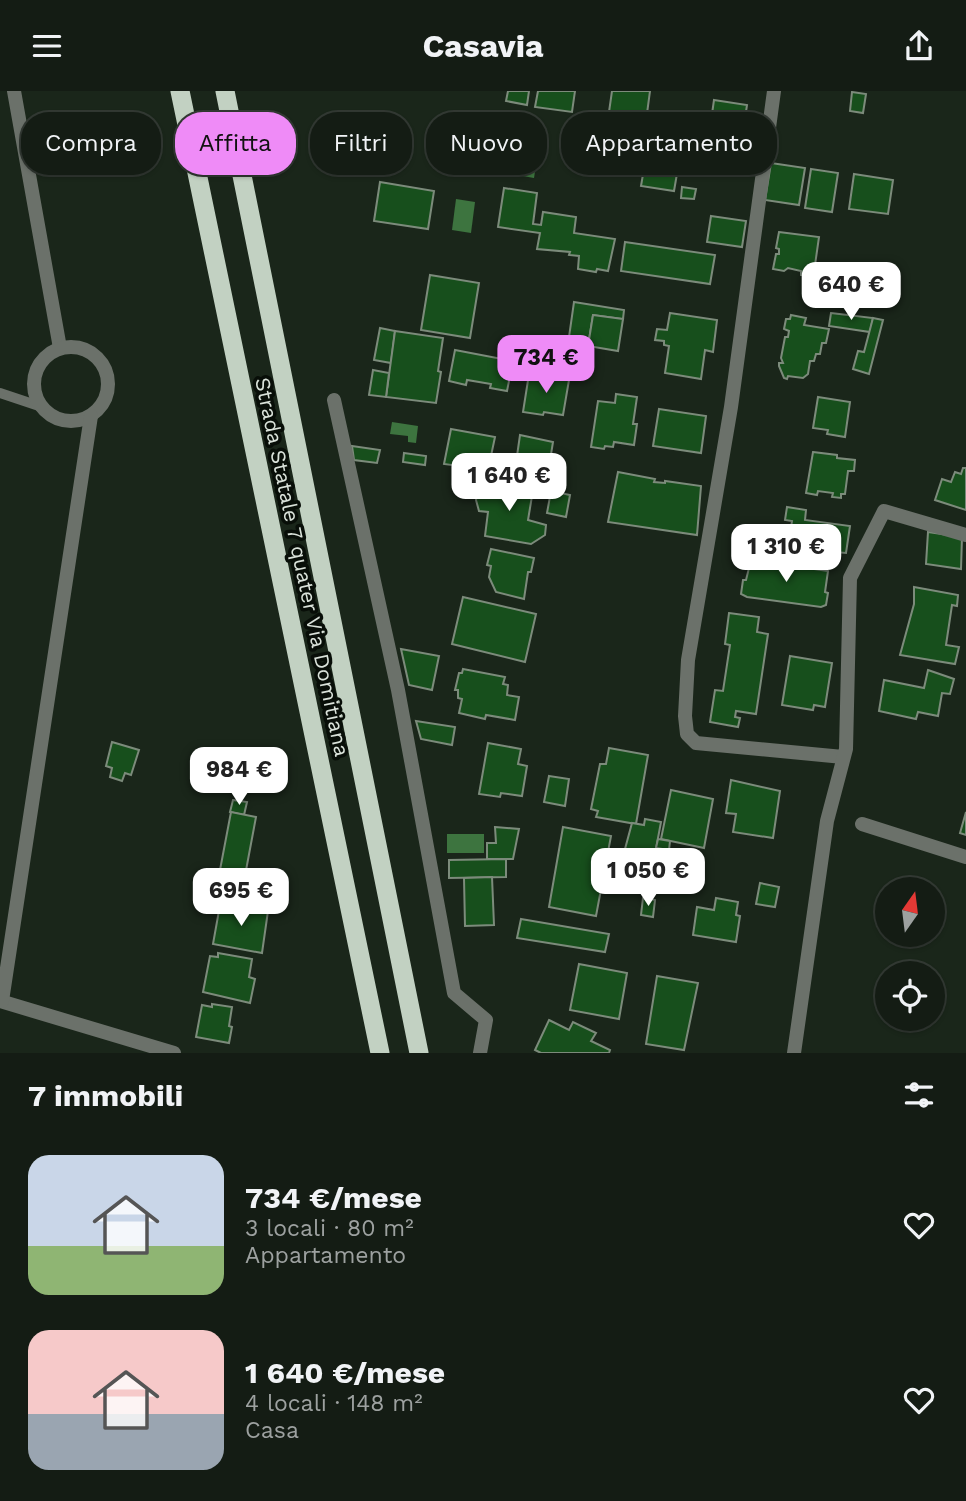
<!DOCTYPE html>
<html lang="it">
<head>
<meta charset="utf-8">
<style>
	:root { --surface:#141c14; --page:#1d251d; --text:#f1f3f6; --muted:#9da1a0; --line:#333a34; --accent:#ef8bf7 }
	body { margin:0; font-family:"Work Sans",sans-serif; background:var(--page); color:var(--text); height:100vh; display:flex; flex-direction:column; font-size:26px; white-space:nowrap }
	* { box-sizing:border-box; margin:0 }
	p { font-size:23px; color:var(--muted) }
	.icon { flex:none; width:38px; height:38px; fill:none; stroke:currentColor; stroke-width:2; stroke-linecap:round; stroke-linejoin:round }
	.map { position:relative; height:962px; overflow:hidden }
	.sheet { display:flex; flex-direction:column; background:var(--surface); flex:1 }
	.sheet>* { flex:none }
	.banner { position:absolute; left:21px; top:21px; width:924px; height:63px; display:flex; gap:14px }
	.needle { width:46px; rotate:14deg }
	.controls { position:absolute; left:875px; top:786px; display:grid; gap:14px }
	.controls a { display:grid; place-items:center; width:70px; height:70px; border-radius:50%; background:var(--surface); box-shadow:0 2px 5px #0004,0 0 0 2px var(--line); font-size:35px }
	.price { position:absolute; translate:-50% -60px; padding:0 16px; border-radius:14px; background:#fff; color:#222; font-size:23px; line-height:46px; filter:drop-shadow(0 2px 4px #0008) }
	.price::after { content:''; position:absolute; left:50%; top:42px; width:21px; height:16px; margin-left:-10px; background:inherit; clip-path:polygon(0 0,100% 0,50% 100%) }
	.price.selected { background:var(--accent); color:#111 }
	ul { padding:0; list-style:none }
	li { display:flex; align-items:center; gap:21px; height:175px; padding:0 28px }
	li span { display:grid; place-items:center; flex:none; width:196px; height:140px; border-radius:21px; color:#555 }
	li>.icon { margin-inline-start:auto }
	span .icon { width:84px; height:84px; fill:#fffc; stroke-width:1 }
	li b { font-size:30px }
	h2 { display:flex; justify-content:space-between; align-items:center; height:84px; padding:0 28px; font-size:30px }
	.chip { padding:0 24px; border-radius:28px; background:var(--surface); box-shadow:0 2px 5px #0004,0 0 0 2px var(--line); font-size:24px; line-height:63px }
	.chip.selected { background:var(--accent); color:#111 }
	header { display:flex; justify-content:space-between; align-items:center; height:91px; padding:0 28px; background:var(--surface); font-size:32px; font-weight:700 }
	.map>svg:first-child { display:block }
	.water { fill:#3d743f }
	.building { fill:#174f1c; stroke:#7c8b7b; stroke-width:2 }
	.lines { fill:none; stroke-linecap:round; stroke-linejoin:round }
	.service { stroke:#6b716a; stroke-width:10 }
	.minor { stroke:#6b716a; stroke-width:14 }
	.trunk { stroke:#c2d1c2; stroke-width:19 }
	.labels { text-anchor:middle; stroke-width:7; stroke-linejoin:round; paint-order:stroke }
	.street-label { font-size:21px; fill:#dae2da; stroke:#080e08 }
</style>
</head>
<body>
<header><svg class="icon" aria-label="menu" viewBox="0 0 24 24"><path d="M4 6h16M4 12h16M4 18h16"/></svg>Casavia<svg class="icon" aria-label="share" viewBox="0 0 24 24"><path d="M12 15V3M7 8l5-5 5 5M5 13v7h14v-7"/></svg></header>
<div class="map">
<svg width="966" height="962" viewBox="0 0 966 962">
	<rect width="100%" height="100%" fill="#1a261a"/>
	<g class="water">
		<polygon points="521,52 539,55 534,87 517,84"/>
		<polygon points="456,108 475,111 471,142 452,139"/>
		<polygon points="392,331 418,335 416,352 408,351 408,345 390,343"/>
		<rect x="447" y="743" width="37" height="19"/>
	</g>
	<g class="building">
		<polygon points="508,0 529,0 527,14 506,10"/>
		<polygon points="538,0 575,0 572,21 535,16"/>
		<polygon points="612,0 650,0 646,30 633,28 634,25 609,21"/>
		<polygon points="852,1 866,3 863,22 850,20"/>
		<polygon points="714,9 747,14 743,41 710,37"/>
		<polygon points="458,39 490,44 487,66 455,61"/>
		<polygon points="646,66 679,71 674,100 641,95"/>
		<polygon points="771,72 805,77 799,114 765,109"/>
		<polygon points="811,78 838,82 832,121 805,117"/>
		<polygon points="854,83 893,89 888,123 849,118"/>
		<polygon points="380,91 434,100 428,138 374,130"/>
		<polygon points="682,96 696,98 694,108 681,107"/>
		<polygon points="504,97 537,102 533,133 541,134 543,121 576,126 574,142 615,148 608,180 597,178 596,181 578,178 579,165 569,164 570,161 537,158 540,142 498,136"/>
		<polygon points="711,125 746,130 742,156 707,151"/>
		<polygon points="779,141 819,146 814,181 808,184 801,184 801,180 788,177 784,180 773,178 776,163 779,163 779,158 776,157"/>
		<polygon points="625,151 715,164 710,193 621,180"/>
		<polygon points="430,184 479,192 470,247 421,239"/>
		<polygon points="574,211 624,219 623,228 593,224 588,255 568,253"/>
		<polygon points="670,222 717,229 713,261 705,259 701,288 665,282 669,255 664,254 664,250 655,249 657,238 667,239"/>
		<polygon points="831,222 873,227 870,241 829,235"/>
		<polygon points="593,224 623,228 618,260 588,255"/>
		<polygon points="791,224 806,227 804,234 829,238 826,252 822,252 820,263 816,263 814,270 810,270 808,283 803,287 788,285 787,288 784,287 779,275 779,272 783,272 781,267 785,246 788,246 789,240 784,238 786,228 790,228"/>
		<polygon points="873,227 883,229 869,283 853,278 858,260 864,261"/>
		<polygon points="380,237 395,240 391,272 374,269"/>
		<polygon points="395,240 443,247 438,280 441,281 436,312 386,306"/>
		<polygon points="455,259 513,270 507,300 490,297 491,293 467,289 466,294 449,290"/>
		<polygon points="373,279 389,282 386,306 369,304"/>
		<polygon points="529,283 569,289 563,324 544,321 543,324 523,321"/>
		<polygon points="616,303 637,306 633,333 637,333 634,354 614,351 613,356 605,355 604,358 591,356 598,310 615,312"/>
		<polygon points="818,306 850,311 845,346 827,343 828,339 813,337"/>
		<polygon points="659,318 706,325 701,362 653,355"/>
		<polygon points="451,338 495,346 488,379 444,373"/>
		<polygon points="520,344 553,351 547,388 536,386 535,390 525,388 526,384 509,381 512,364 517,365"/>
		<polygon points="352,355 380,359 377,372 354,369"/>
		<polygon points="813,361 837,364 837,367 855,369 854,380 848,380 845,403 841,403 841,407 832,406 833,402 818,400 817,404 806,402"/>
		<polygon points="404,362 426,365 425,374 403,371"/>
		<polygon points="963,377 966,377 966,419 935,409 942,388 951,391 955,381 961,383"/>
		<polygon points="618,381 655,388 654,391 665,392 665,390 701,395 697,444 608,431"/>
		<polygon points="480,391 533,399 528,429 546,434 545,444 531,453 485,445 488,421 479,420 476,409"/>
		<polygon points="551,400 570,404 566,426 547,422"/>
		<polygon points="787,416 806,419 805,429 850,435 846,462 788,457 792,430 785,429"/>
		<polygon points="928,441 962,446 961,478 926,473"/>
		<polygon points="491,458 534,467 531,481 528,481 524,508 496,501 489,486 491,475 487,474"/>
		<polygon points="751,469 828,480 825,501 828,502 826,514 821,516 747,506 741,503 743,489 746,489"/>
		<polygon points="914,496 958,504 957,515 952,514 946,554 959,556 955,573 900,564 914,513"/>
		<polygon points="463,506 536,523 525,571 452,553"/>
		<polygon points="729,522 759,526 757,541 768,543 756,623 736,620 735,626 740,627 738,636 710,631 715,599 723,600 730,554 725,553"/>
		<polygon points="401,558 439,565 432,599 409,594"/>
		<polygon points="790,565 832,572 825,616 814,614 813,619 782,614"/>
		<polygon points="463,578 505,586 503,593 508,594 507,604 519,606 515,629 486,624 485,628 459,622 462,608 458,607 458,599 455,599 459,582 462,582"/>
		<polygon points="928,579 954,588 950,603 942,602 938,625 918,621 916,628 879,620 884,589 924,597"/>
		<polygon points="416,630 455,636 452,654 421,648"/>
		<polygon points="112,651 139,659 131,684 125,682 122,690 110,686 112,677 106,675"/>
		<polygon points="488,652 521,658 518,673 527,675 522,705 501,702 500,706 479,703"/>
		<polygon points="609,657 648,664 636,733 596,726 598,720 591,718 600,673 606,673"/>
		<polygon points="549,685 569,688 565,715 544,711"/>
		<polygon points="731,689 780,700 773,747 733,741 736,723 726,722"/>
		<polygon points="671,699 713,708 704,757 661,748"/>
		<polygon points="233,709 247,711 244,724 230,721"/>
		<polygon points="231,721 256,726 241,806 216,800"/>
		<polygon points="966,721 966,744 960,742"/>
		<polygon points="645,728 661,731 655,763 625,758 632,732 644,734"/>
		<polygon points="495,736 519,738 513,768 487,768 487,752 496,752"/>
		<polygon points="563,736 611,745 596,825 549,816"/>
		<polygon points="658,748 670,750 669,759 656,757"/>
		<polygon points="506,768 506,786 449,787 449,769"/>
		<polygon points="492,786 494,834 465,835 464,787"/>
		<polygon points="760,792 779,796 775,816 756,813"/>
		<polygon points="244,804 257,807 255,818 242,815"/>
		<polygon points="643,807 655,809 653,826 641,824"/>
		<polygon points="716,807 738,811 736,824 740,825 736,851 693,844 697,816 714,819"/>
		<polygon points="233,813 268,820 262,862 213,853 220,814 232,817"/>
		<polygon points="521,828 609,843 605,861 517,847"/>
		<polygon points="218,862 252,868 249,886 255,888 250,912 203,901 210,865 218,866"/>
		<polygon points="579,873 627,882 619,928 570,919"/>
		<polygon points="657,885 698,892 684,959 646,953"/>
		<polygon points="212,913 232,916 229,935 232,936 229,952 196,946 202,914 212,916"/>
		<polygon points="549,929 569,939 573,931 596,942 591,950 610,959 609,962 541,962 535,959"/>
	</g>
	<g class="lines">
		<polyline class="service" points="0,302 42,316"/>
		<g class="minor">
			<polyline points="14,0 60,257"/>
			<polyline points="774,0 731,316 688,569 685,625 687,643 696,652 843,666"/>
			<circle cx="71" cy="293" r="37"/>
			<polyline points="334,309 398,599 454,902 486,929 480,962"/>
			<polyline points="862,733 966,766"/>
			<polyline points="0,910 174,962"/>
			<polyline points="2,910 91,325"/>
			<polyline points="794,962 827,730 846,658 850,487 884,420 966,444"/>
		</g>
		<g class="trunk">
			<polyline points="180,0 380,962"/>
			<polyline points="225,0 419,962"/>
		</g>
	</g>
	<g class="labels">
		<g class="street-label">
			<text transform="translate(302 476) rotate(78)" y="7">Strada Statale 7 quater Via Domitiana</text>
		</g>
	</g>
</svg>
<div class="controls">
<a><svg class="needle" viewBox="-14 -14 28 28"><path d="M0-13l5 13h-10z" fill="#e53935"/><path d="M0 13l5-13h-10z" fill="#9da1a0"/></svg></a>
<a><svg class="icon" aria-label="locate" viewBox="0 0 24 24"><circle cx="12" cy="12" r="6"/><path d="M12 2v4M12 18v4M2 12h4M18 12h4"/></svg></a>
</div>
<b class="price" style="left:851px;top:231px">640 €</b>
<b class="price selected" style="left:546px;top:304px">734 €</b>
<b class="price" style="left:509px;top:422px">1 640 €</b>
<b class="price" style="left:786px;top:493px">1 310 €</b>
<b class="price" style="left:239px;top:716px">984 €</b>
<b class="price" style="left:648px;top:817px">1 050 €</b>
<b class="price" style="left:241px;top:837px">695 €</b>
<div class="banner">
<a class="chip">Compra</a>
<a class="chip selected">Affitta</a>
<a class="chip">Filtri</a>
<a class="chip">Nuovo</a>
<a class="chip">Appartamento</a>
</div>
</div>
<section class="sheet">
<h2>7 immobili<svg class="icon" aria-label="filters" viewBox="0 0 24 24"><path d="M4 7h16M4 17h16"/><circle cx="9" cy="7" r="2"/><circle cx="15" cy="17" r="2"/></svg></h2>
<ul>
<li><span style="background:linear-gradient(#c9d6e8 65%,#8fb573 0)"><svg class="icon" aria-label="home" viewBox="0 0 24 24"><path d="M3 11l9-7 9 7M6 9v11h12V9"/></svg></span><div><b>734 €/mese</b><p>3 locali · 80 m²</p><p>Appartamento</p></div><svg class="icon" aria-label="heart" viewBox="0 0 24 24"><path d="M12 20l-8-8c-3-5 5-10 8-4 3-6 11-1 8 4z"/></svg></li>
<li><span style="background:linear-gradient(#f6c9c9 60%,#9aa5b1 0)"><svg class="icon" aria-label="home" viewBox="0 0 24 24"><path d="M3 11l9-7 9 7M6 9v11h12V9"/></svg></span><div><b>1 640 €/mese</b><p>4 locali · 148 m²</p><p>Casa</p></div><svg class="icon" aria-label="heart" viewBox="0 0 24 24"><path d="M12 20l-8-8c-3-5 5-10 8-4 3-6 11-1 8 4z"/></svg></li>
</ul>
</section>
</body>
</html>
